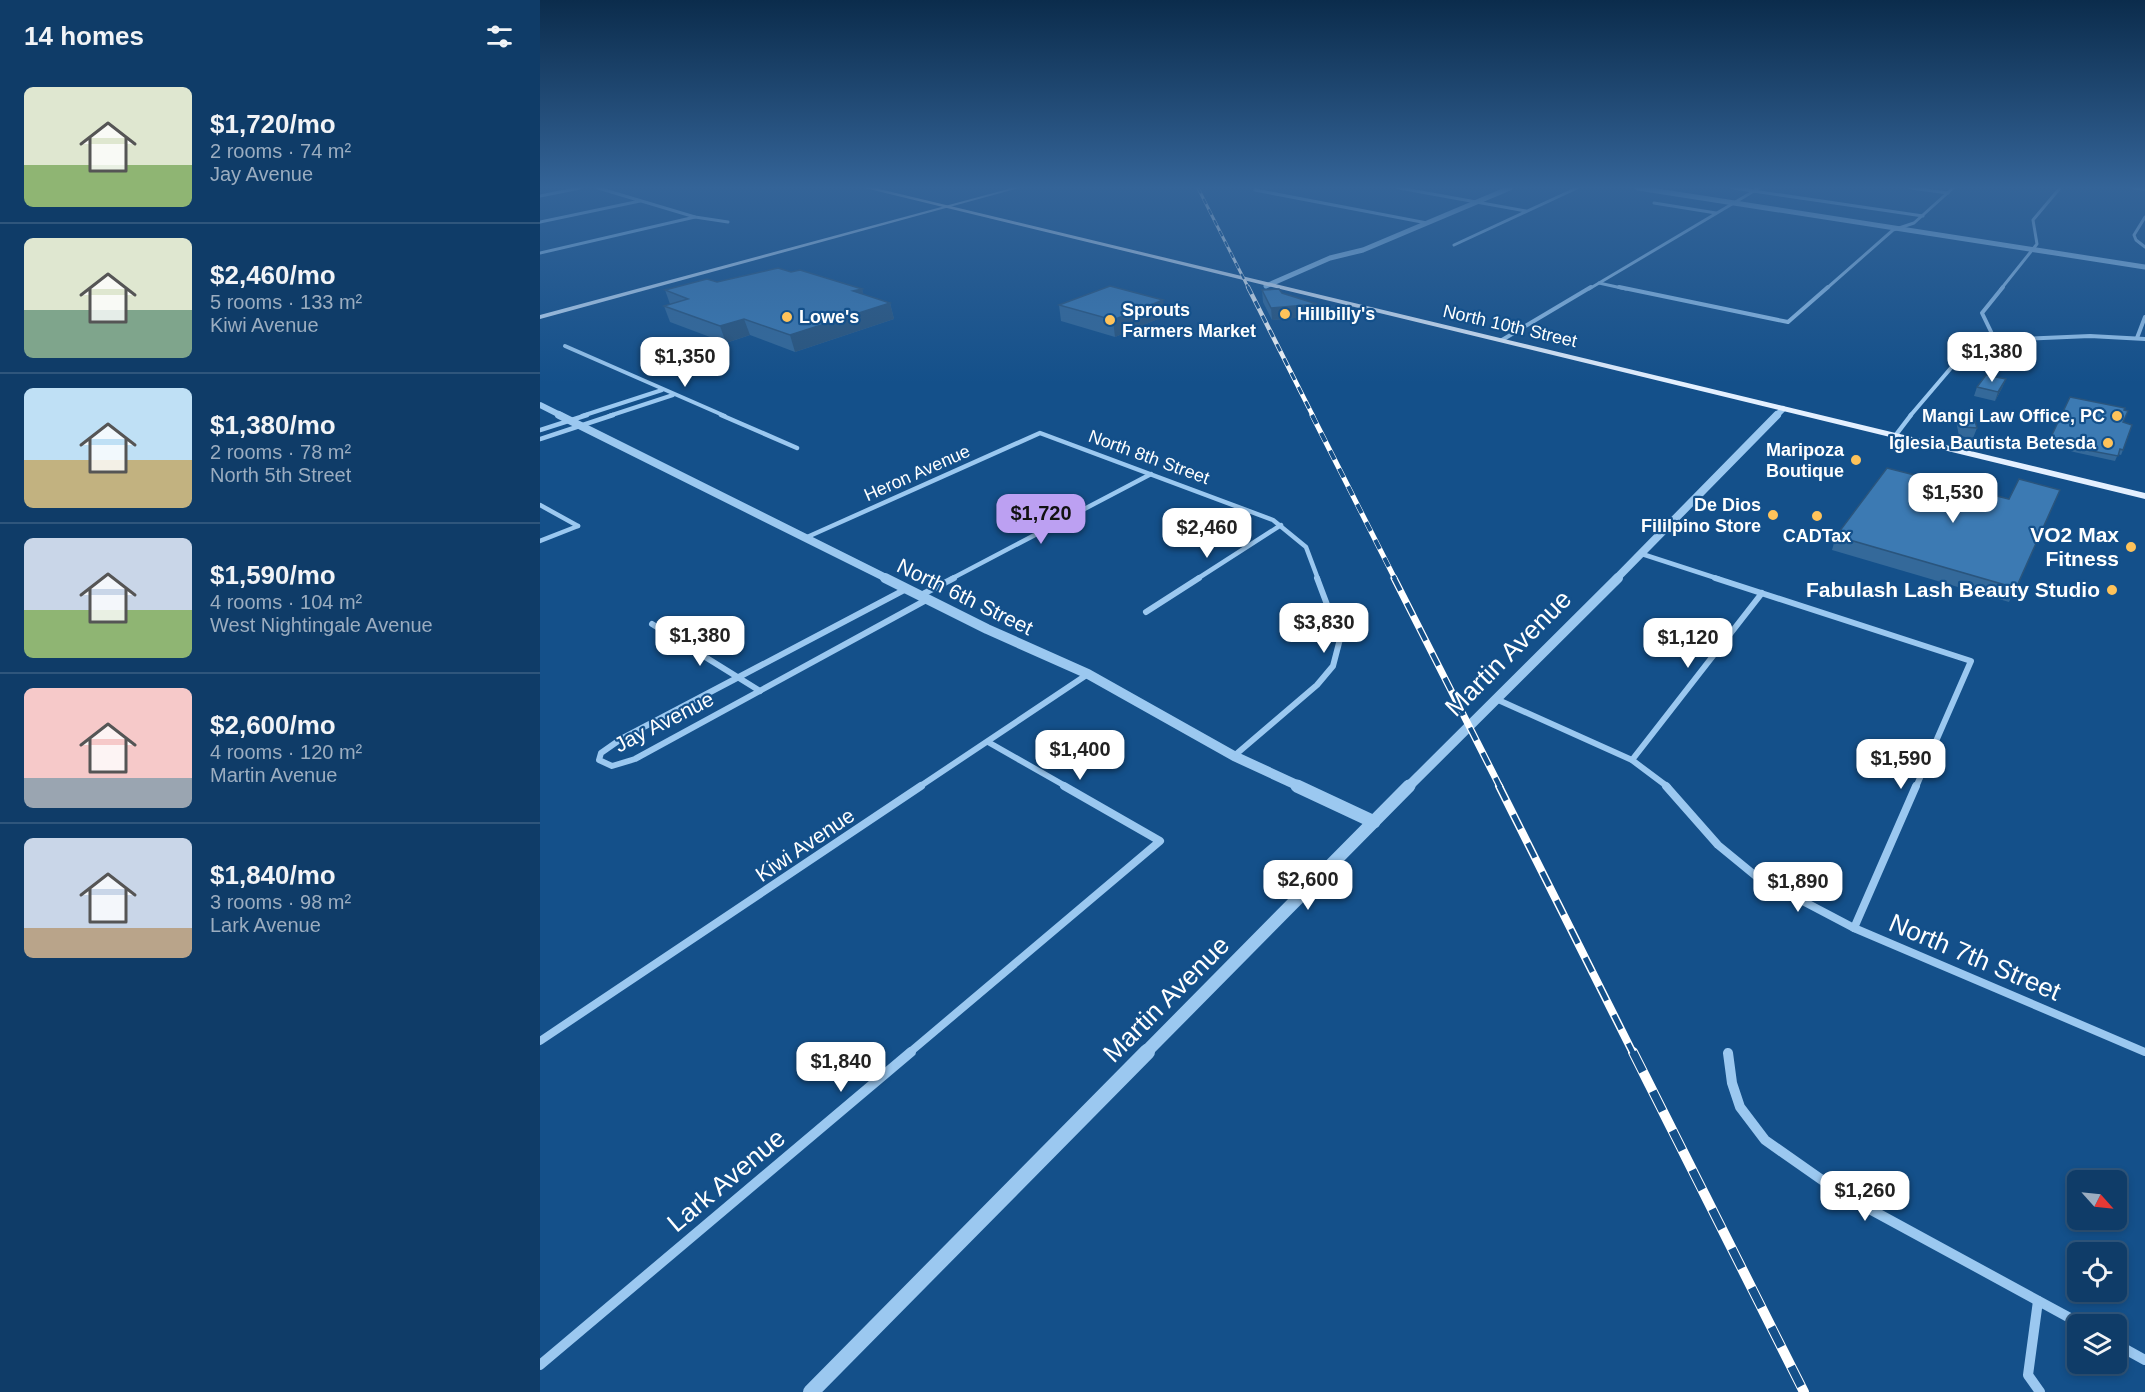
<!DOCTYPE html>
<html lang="en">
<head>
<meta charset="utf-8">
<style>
	:root { --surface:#0f3c68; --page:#18436e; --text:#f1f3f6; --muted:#9badc0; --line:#2f567c; --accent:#bca0f2 }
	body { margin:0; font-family:Arial,sans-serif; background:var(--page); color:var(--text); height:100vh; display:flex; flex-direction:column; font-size:22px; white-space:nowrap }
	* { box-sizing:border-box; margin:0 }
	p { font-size:20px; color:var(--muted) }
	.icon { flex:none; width:33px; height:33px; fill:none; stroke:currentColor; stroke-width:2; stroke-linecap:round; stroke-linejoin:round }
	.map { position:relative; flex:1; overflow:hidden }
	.side { display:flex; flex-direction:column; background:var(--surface); width:540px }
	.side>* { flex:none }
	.needle { width:39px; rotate:117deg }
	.controls { position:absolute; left:1527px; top:1170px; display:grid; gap:12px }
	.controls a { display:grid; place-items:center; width:60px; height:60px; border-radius:9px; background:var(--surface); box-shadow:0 3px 9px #0003,0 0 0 2px var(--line); font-size:30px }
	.price { position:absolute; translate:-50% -51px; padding:0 14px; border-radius:12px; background:#fff; color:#222; font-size:20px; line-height:39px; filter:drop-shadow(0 2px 3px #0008) }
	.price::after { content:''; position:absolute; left:50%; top:36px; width:18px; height:14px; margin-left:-9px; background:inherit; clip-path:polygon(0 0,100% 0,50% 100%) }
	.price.selected { background:var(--accent); color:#111 }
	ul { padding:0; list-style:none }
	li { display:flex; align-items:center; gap:18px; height:150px; padding:0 24px }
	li+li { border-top:2px solid var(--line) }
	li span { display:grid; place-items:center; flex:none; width:168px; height:120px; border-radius:9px; color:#555 }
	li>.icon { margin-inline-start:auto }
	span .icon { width:72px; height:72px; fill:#fffc; stroke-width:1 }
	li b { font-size:26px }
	h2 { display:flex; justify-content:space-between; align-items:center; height:72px; padding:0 24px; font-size:26px }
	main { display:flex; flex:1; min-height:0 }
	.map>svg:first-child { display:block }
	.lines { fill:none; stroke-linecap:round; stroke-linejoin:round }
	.minor-far5 { stroke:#9bc8f0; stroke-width:3 }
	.minor-far4 { stroke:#9bc8f0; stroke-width:4 }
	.minor-far3 { stroke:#9bc8f0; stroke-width:4.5 }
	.minor-far2 { stroke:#9bc8f0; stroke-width:6 }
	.minor-far1 { stroke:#9bc8f0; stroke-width:8 }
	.minor { stroke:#9bc8f0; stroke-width:10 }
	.tertiary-far5 { stroke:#9bc8f0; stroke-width:5 }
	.tertiary-far4 { stroke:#9bc8f0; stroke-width:6 }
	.tertiary-far3 { stroke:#9bc8f0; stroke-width:8 }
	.tertiary-far2 { stroke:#9bc8f0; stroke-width:10 }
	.tertiary-far1 { stroke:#9bc8f0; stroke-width:13 }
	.tertiary { stroke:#9bc8f0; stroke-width:16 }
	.secondary { fill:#c9e2fb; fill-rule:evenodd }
	.primary { fill:#e4f0ff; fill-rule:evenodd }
	.rail-far5-casing { stroke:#fff; stroke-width:3 }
	.rail-far4-casing { stroke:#fff; stroke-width:4.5 }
	.rail-far3-casing { stroke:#fff; stroke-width:5 }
	.rail-far2-casing { stroke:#fff; stroke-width:7 }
	.rail-far1-casing { stroke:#fff; stroke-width:8 }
	.rail-casing { stroke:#fff; stroke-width:10 }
	.rail-far5 { stroke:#14508a; stroke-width:2; stroke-dasharray:6; stroke-linecap:butt }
	.rail-far4 { stroke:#14508a; stroke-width:3; stroke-dasharray:8; stroke-linecap:butt }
	.rail-far3 { stroke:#14508a; stroke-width:4; stroke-dasharray:10; stroke-linecap:butt }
	.rail-far2 { stroke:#14508a; stroke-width:4.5; stroke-dasharray:14; stroke-linecap:butt }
	.rail-far1 { stroke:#14508a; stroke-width:5; stroke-dasharray:16; stroke-linecap:butt }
	.rail { stroke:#14508a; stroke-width:8; stroke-dasharray:22; stroke-linecap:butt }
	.wall { fill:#34699a }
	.shaded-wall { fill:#2a557d }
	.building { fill:#3c7ab3; stroke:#2a557d; stroke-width:1.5 }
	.poi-dot { fill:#ffc35a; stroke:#14508a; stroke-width:2 }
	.labels { text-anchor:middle; stroke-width:4.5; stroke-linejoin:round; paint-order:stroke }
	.far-poi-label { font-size:18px; font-weight:bold; fill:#fff; stroke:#14508a; text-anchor:end }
	.far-street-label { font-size:18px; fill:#fff; stroke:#14508a }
	.poi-label { font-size:21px; font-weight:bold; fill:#fff; stroke:#14508a; text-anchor:end }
	.street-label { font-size:21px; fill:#fff; stroke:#14508a }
	.near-street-label { font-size:26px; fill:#fff; stroke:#14508a }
</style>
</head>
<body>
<main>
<section class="side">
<h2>14 homes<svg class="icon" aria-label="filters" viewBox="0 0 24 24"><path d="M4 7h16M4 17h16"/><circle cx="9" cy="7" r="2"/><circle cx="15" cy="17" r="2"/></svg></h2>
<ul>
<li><span style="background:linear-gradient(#dfe7d0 65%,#8fb573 0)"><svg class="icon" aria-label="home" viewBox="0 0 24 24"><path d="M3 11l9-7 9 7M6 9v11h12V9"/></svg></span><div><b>$1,720/mo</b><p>2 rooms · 74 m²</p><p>Jay Avenue</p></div></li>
<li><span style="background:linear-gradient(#dfe7d0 60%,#7fa58c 0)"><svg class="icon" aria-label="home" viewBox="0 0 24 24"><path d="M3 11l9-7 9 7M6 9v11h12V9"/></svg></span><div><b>$2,460/mo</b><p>5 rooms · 133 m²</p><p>Kiwi Avenue</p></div></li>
<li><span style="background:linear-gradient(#bfe0f5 60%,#c2b280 0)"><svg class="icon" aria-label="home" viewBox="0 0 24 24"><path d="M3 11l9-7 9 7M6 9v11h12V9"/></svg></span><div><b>$1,380/mo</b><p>2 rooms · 78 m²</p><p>North 5th Street</p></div></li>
<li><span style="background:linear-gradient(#c9d6e8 60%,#8fb573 0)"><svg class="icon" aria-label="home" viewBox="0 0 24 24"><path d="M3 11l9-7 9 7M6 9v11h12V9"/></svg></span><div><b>$1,590/mo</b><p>4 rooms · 104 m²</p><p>West Nightingale Avenue</p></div></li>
<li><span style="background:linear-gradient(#f6c9c9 75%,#9aa5b1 0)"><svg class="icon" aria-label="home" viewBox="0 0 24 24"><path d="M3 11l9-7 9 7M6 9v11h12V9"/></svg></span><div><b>$2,600/mo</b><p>4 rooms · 120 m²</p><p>Martin Avenue</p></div></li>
<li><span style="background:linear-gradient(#c9d6e8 75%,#b9a48a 0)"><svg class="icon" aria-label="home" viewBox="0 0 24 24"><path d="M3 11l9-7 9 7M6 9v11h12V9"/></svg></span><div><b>$1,840/mo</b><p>3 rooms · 98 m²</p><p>Lark Avenue</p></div></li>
</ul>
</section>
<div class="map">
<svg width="1605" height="1392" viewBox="0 0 1605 1392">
	<rect width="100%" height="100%" fill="#14508a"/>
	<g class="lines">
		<g class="minor-far5">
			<polyline points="58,188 155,217 188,222"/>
			<polyline points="859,188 986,211"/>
			<polyline points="1193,188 1383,216"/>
			<polyline points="1371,188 1408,193"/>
			<polyline points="1594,188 1605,189"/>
			<polyline points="715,190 887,223"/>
			<polyline points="0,196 40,188"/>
			<polyline points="1114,203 1176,213"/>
			<polyline points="1605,217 1594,235 1596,240 1605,247"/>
			<polyline points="0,222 100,201"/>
			<polyline points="914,245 1037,188"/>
			<polyline points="0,253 155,217"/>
			<polyline points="1059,283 1086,289"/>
			<polyline points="1049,289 1219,188"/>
			<polyline points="1286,289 1353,230 1374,223 1413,188"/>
			<polyline points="1461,289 1497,244 1493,220 1520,188"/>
		</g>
		<g class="minor-far4">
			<polyline points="1079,287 1248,322 1288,287"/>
			<polyline points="1597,338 1605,317"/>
			<polyline points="962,340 1051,287"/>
			<polyline points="1455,340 1550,336 1605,339"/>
			<polyline points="25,346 185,416"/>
			<polyline points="42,416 122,390"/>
			<polyline points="69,416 133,395"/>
			<polyline points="1370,416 1422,355 1455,340 1442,313 1463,287"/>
		</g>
		<g class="minor-far3">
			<polyline points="181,415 257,448"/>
			<polyline points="0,430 47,415"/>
			<polyline points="1355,436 1371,415"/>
			<polyline points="0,439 73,415"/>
			<polyline points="0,505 38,526"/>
			<polyline points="265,538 500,433 733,520 766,547 778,579"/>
			<polyline points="0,541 38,526"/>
			<polyline points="1102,554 1179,579"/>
			<polyline points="411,579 611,474"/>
			<polyline points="657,579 741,525"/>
		</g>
		<g class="minor-far2">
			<polyline points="1175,578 1431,661 1376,787"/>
			<polyline points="366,589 81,739 61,753 59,760 72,766 95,759 388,599"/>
			<polyline points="381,595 414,578"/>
			<polyline points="606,612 659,578"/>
			<polyline points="112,624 220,691"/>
			<polyline points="956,699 1092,760 1128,787"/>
			<polyline points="448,742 527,787"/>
			<polyline points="694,756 777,685 793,666 800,639 777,578"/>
			<polyline points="1092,760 1222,593"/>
			<polyline points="379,787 548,674"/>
		</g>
		<g class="minor-far1">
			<polyline points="1126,786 1178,845 1217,877 1314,928 1605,1052"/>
			<polyline points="1314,928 1376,786"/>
			<polyline points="0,1041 381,786"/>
			<polyline points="369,1053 620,841 524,786"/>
		</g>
		<g class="minor">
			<polyline points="1188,1053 1192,1083 1200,1107 1225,1140 1302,1194 1541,1324"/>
			<polyline points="1498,1301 1488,1375 1500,1392"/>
			<polyline points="1576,1344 1605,1360"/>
			<polyline points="0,1365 371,1052"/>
		</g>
		<g class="tertiary-far5">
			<polyline points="1098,188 1605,267"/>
			<polyline points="726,286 790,258 823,250 970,188"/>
		</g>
		<g class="tertiary-far4">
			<polyline points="0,405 22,416"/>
			<polyline points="1236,416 1243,409"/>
		</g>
		<g class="tertiary-far3">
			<polyline points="19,415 348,579"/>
			<polyline points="1076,579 1237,415"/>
		</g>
		<g class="tertiary-far2">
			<polyline points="345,578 447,629 548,674 694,756 761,787"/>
			<polyline points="868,787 1078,578"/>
		</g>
		<g class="tertiary-far1">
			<polyline points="757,786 834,822"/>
			<polyline points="605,1053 869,786"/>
		</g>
		<polyline class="tertiary" points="271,1392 607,1052"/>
		<polygon class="secondary" points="472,188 479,188 0,319 0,315"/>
		<polygon class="primary" points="325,188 335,188 1605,493 1605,499"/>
		<g class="rail-far5-casing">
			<polyline id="rail-far5" points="658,188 709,289"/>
		</g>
		<g class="rail-far4-casing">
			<polyline id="rail-far4" points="708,287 773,416"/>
		</g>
		<g class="rail-far3-casing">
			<polyline id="rail-far3" points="772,415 855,579"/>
		</g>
		<g class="rail-far2-casing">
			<polyline id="rail-far2" points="854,578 960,787"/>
		</g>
		<g class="rail-far1-casing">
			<polyline id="rail-far1" points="959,786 1093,1053"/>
		</g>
		<g class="rail-casing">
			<polyline id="rail" points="1093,1052 1264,1392"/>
		</g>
		<use href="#rail-far5" class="rail-far5"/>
		<use href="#rail-far4" class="rail-far4"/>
		<use href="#rail-far3" class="rail-far3"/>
		<use href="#rail-far2" class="rail-far2"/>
		<use href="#rail-far1" class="rail-far1"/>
		<use href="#rail" class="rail"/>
	</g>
	<g class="wall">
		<polygon points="251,272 322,289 323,294 350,303 354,319 255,352 210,335 186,343 130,322 124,306 130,304 125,290 177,282"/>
		<polygon points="722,290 742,293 777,304 777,316 732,320 723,302"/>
		<polygon points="519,305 625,316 575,337 521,321"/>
		<polygon points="1466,379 1462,388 1455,401 1434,396 1437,387"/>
		<polygon points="1530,397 1584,410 1583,450 1581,455 1578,454 1575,461 1534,452 1508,444"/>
		<polygon points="1420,412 1437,428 1433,438 1419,436 1416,421"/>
		<polygon points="1520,490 1469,602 1292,550 1296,536 1469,499"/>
	</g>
	<g class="shaded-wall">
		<polygon points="322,289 326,305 313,291"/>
		<polygon points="623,300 625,316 575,337 573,320"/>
		<polygon points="350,303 354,319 255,352 250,335"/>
		<polygon points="777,304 777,316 732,320 731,308"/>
		<polygon points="204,319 210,335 186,343 180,326"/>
		<polygon points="1466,379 1462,388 1455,401 1458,392"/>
	</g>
	<g class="building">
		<polygon points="238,268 251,272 260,270 322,289 313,291 350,303 250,335 204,319 180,326 124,306 148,299 125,290 167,279 177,282"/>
		<polygon points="570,286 623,300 573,320 519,305"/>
		<polygon points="739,289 742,293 777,304 731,308 722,290"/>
		<polygon points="1446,375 1466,379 1458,392 1437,387"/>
		<polygon points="1530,397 1585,408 1584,410 1588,411 1583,422 1592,425 1583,450 1580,449 1578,456 1536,448 1510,439"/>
		<polygon points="1420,412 1433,414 1437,428 1423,427"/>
		<polygon points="1347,468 1469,499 1479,479 1520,490 1476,588 1296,536"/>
	</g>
	<linearGradient id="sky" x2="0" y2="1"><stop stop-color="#0b2c4c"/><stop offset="0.49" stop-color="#346498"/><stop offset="1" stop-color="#346498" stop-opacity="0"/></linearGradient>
	<rect width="1605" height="383" fill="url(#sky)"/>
	<g class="poi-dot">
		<circle cx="745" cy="314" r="6"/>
		<circle cx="247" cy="317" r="6"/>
		<circle cx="570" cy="320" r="6"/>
		<circle cx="1577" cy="416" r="6"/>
		<circle cx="1568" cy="443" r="6"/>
		<circle cx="1316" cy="460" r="6"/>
		<circle cx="1233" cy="515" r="6"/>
		<circle cx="1277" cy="516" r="6"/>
		<circle cx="1591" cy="547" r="6"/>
		<circle cx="1572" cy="590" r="6"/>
	</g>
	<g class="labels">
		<g class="far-poi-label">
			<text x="582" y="316" text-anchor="start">Sprouts<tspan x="582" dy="21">Farmers Market</tspan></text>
			<text x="757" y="320" text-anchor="start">Hillbilly's</text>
			<text x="259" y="323" text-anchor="start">Lowe's</text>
			<text x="1565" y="422">Mangi Law Office, PC</text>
			<text x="1556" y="449">Iglesia Bautista Betesda</text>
			<text x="1304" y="456">Maripoza<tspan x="1304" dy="21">Boutique</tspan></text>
			<text x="1221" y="511">De Dios<tspan x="1221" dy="21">Fililpino Store</tspan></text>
			<text x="1277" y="542" text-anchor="middle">CADTax</text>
		</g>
		<g class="far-street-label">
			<text transform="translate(970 326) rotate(13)" y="6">North 10th Street</text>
			<text transform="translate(609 457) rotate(20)" y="6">North 8th Street</text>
			<text transform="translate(377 473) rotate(-24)" y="6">Heron Avenue</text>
		</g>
		<g class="poi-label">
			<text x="1579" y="542">VO2 Max<tspan x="1579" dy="24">Fitness</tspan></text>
			<text x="1560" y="597">Fabulash Lash Beauty Studio</text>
		</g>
		<g class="street-label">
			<text transform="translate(425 597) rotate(26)" y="7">North 6th Street</text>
			<text transform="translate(124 722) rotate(-27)" y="7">Jay Avenue</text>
			<text transform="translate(265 845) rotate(-34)" y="7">Kiwi Avenue</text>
		</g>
		<g class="near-street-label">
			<text transform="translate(968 653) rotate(-45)" y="9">Martin Avenue</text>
			<text transform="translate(1435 957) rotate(23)" y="9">North 7th Street</text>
			<text transform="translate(626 999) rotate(-45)" y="9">Martin Avenue</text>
			<text transform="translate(186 1180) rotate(-40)" y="9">Lark Avenue</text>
		</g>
	</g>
</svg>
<div class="controls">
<a><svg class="needle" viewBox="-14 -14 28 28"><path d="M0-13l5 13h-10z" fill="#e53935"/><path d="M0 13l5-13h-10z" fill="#9badc0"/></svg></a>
<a><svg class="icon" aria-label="locate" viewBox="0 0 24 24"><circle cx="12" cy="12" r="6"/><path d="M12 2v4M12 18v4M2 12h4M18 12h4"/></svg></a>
<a><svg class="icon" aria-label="layers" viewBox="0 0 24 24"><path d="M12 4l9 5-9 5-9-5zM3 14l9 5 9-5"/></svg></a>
</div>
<b class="price" style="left:1452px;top:383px">$1,380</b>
<b class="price" style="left:145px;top:388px">$1,350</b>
<b class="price" style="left:1413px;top:524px">$1,530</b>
<b class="price selected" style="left:501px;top:545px">$1,720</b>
<b class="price" style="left:667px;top:559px">$2,460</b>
<b class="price" style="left:784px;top:654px">$3,830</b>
<b class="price" style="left:160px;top:667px">$1,380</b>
<b class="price" style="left:1148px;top:669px">$1,120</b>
<b class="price" style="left:540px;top:781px">$1,400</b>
<b class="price" style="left:1361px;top:790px">$1,590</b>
<b class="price" style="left:768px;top:911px">$2,600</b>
<b class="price" style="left:1258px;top:913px">$1,890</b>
<b class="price" style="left:301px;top:1093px">$1,840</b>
<b class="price" style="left:1325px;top:1222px">$1,260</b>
</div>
</main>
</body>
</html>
